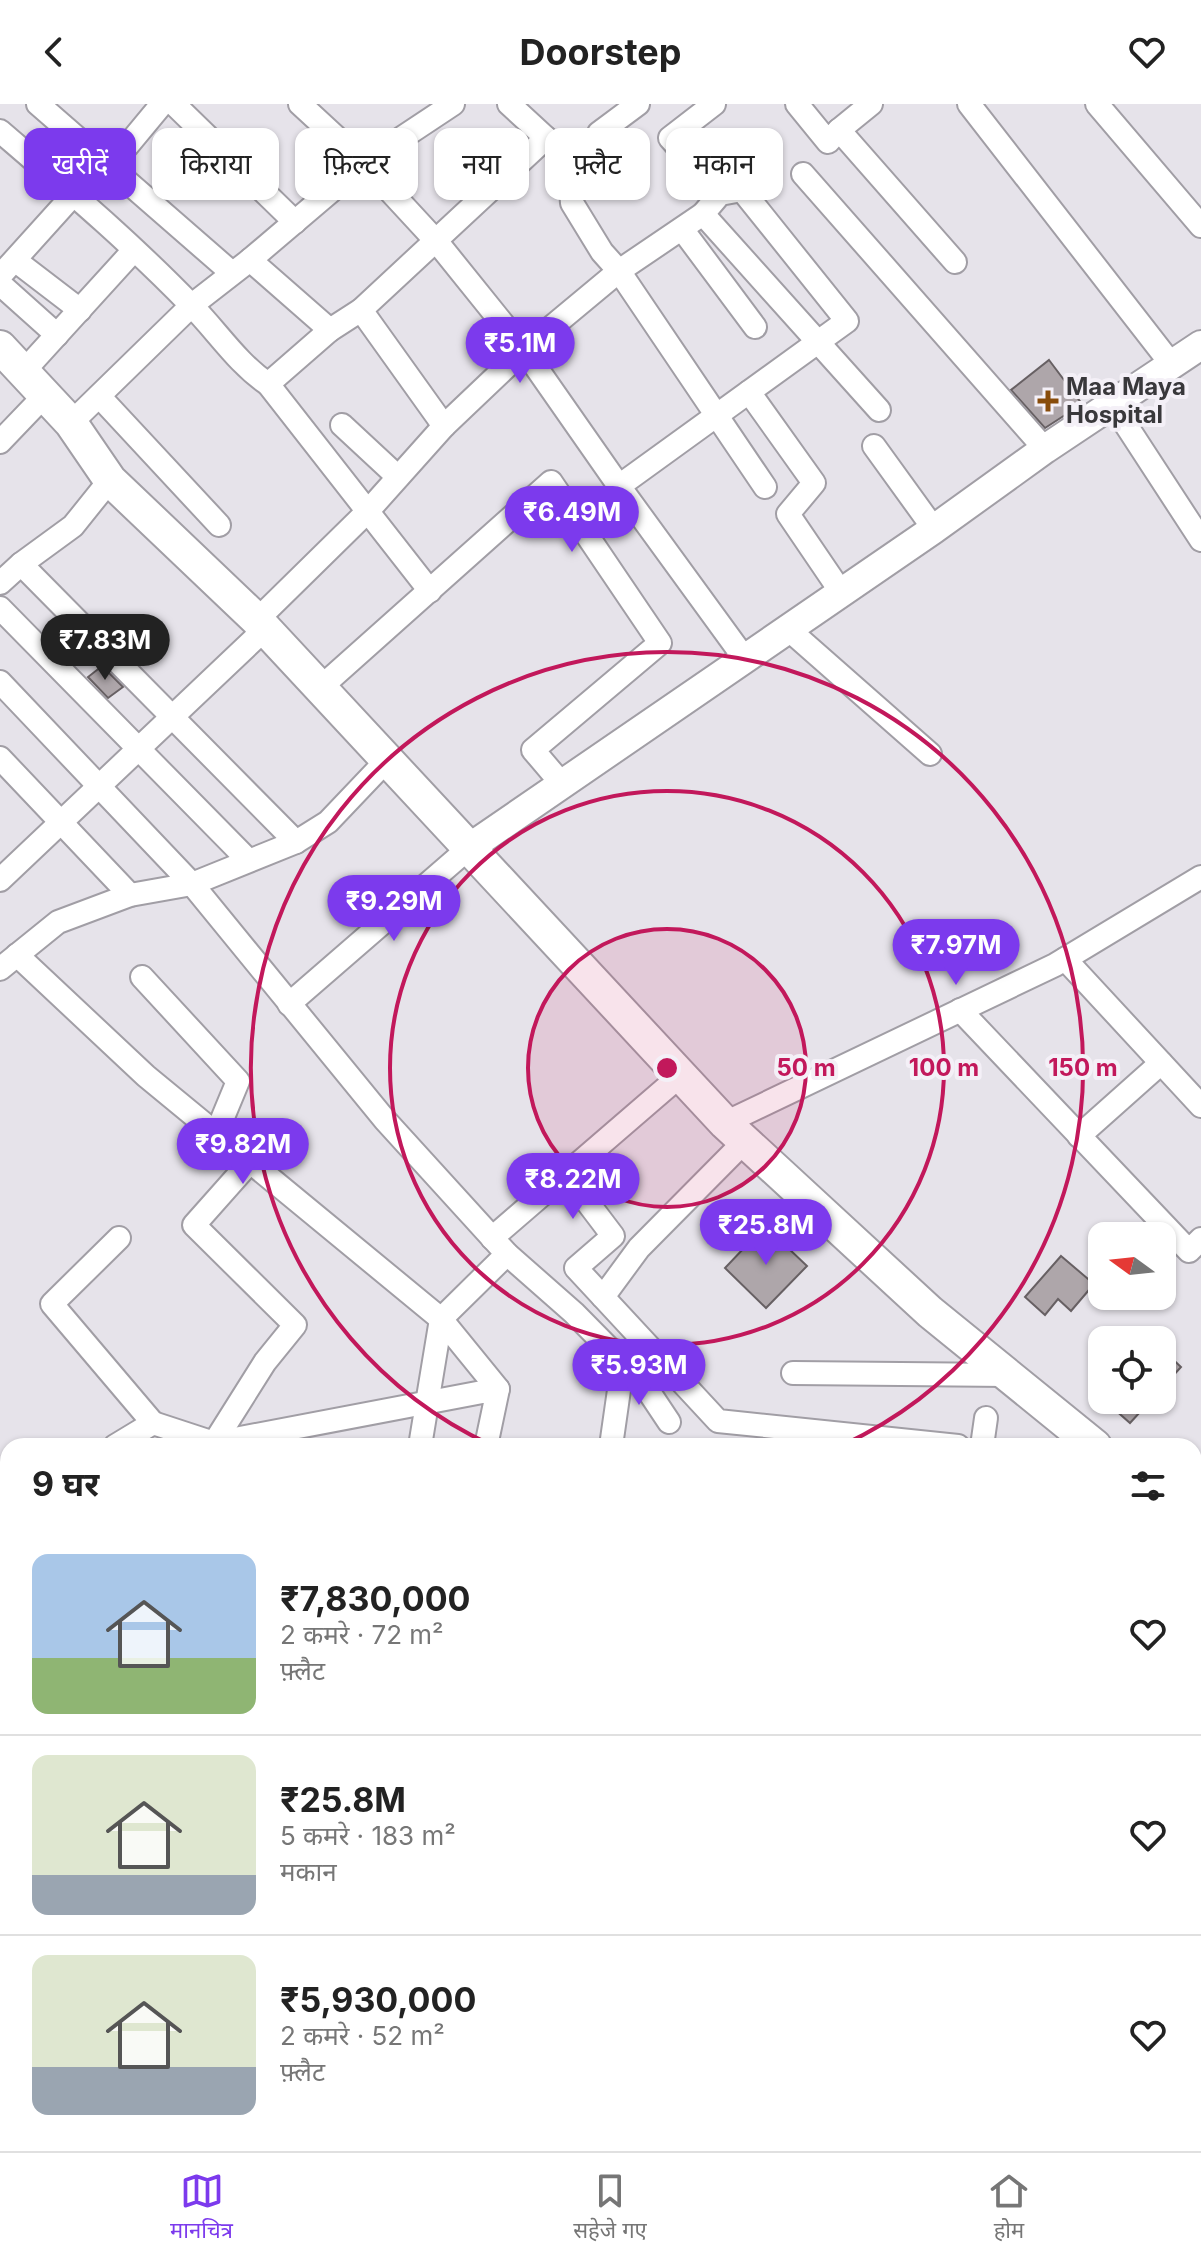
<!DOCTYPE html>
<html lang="hi">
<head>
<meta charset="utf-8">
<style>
	:root { --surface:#fff; --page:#f2f2f2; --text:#222; --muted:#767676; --line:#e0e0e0; --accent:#7c3aed }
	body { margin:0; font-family:Inter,"Noto Sans Devanagari",sans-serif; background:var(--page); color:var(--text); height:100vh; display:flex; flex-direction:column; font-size:30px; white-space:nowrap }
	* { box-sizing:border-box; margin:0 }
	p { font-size:26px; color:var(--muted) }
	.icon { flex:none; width:44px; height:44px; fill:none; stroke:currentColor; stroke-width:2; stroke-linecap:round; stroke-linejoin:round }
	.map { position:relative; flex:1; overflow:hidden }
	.side { position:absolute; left:0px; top:1334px; width:1202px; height:714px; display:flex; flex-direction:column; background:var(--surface); border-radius:24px 24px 0 0; box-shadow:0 2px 6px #0004 }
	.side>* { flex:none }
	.banner { position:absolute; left:24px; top:24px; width:800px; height:72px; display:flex; gap:16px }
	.needle { width:52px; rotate:285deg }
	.tools { position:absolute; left:1088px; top:1118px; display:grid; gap:16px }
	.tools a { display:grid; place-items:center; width:88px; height:88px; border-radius:16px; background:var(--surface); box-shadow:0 2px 6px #0004; font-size:40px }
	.price { position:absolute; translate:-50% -68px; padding:0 18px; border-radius:28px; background:var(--accent); color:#fff; font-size:26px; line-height:52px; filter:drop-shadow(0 2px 4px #0008) }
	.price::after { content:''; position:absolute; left:50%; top:48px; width:24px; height:18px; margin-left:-12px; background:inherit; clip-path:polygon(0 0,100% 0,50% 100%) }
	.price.on { background:#222; color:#fff }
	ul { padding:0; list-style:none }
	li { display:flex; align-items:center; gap:24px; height:200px; padding:0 32px }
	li+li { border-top:2px solid var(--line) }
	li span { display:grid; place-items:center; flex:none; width:224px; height:160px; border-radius:16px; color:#555 }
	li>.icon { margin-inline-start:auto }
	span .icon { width:96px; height:96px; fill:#fffc; stroke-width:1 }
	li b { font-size:34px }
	h2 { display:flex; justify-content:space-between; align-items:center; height:96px; padding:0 32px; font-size:34px }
	.pill { padding:0 28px; border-radius:16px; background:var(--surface); box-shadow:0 2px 6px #0004; font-size:28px; line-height:72px }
	.pill.on { background:var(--accent); color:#fff }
	header { display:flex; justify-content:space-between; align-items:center; height:104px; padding:0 32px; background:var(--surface); font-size:36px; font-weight:700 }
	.tabs { display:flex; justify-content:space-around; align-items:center; height:112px; border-top:2px solid var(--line); background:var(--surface); font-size:22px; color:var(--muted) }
	.tabs a { display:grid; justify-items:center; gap:4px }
	.tabs .on { color:var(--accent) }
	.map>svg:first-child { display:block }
	.building { fill:#aea6aa; stroke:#676063; stroke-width:2 }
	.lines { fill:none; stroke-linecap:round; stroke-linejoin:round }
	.minor-casing { stroke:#a19ea5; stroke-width:26 }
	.tertiary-casing { stroke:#a19ea5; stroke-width:32 }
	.secondary-casing { stroke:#a19ea5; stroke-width:36 }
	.minor { stroke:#fff; stroke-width:22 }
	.tertiary { stroke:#fff; stroke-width:28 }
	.secondary { stroke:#fff; stroke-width:32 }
	.ring { fill:none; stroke:#c2185b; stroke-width:4 }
	.poi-dot { fill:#884c0a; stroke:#f4f0f7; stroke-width:3 }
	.labels { text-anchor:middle; stroke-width:8; stroke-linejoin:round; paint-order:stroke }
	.poi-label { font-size:24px; font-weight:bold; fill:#39383b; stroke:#f4f0f7; text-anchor:start }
	.centre { fill:#c2185b; stroke:#f4f0f7; stroke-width:4 }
	.ring-label { font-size:24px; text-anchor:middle; font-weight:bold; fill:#c2185b; stroke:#f4f0f7; stroke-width:8; stroke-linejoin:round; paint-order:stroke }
</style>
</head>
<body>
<header><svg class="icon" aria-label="back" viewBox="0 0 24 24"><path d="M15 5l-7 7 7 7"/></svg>Doorstep<svg class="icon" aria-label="heart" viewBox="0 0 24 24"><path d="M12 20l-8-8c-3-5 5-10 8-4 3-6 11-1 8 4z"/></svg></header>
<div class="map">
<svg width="1201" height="2047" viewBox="0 0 1201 2047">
	<rect width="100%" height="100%" fill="#e6e3ea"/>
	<g class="building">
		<polygon points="1049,256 1082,300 1045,324 1011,286"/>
		<polygon points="102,562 123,583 108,594 88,573"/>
		<polygon points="765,1122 807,1162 766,1204 725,1164"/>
		<polygon points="1061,1152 1094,1180 1071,1207 1058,1195 1045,1211 1025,1193"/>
		<polygon points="1162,1245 1181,1263 1162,1284"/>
		<polygon points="1104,1296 1151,1296 1130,1319"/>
	</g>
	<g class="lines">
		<g class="minor-casing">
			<g id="minor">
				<polyline points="38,0 232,169"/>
				<polyline points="174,0 295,118"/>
				<polyline points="300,0 364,59 437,138 524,246 619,382 745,555"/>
				<polyline points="509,0 546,34 569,61 572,99 602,148 619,167 765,383"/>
				<polyline points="714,0 670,34 720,90"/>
				<polyline points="797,0 828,38 839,26 955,158"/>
				<polyline points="969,0 1172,261"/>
				<polyline points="1097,0 1201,122"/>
				<polyline points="839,26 871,0"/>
				<path d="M0 27C65 83 131 139 191 201 217 227 237 259 268 280"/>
				<polyline points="599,29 638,0"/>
				<polyline points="803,70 1045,345"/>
				<polyline points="703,110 879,306"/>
				<polyline points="682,125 755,223"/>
				<polyline points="250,156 330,226"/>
				<polyline points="16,157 80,206"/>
				<polyline points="0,172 74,90 128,41 162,0"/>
				<polyline points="0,180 57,231"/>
				<polyline points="361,206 444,322"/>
				<polyline points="23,268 134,146"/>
				<polyline points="749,288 814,379 788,410 841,488"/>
				<polyline points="99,292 219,421"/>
				<polyline points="1113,301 1201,436"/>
				<polyline points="71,319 192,201 250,156 364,59 453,0"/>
				<polyline points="342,321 398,373"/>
				<polyline points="0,338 45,291"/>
				<polyline points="874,342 934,425"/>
				<polyline points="21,460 296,738"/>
				<polyline points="0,479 21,460 73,422 110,376"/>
				<polyline points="430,487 268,280 330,226 361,206 546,34"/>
				<polyline points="0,504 248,756"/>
				<polyline points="257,516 368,407 444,322 524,246 619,167 703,110 720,90 742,86 847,217 619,382"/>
				<polyline points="788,525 930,650"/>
				<polyline points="0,578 192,780 385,1016 507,1150 574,1209 643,1279 669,1318"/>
				<polyline points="320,584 551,378 660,539 533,646 562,680"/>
				<polyline points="0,654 130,791"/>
				<polyline points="0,776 265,525"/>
				<polyline points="17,851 146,972 441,1215 498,1285"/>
				<polyline points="1065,855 1201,1002"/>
				<polyline points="0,865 58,818 130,791 192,780 296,738 328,718 387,656"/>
				<polyline points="142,873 238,977 216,1030"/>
				<polyline points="289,900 469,744"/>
				<polyline points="960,906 1189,1147 1201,1135"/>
				<polyline points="725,1019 1055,861 1201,773"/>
				<polyline points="1079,1032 1161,959"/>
				<polyline points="566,1070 613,1132 576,1164 718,1317 958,1342"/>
				<polyline points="119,1134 52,1200 153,1319"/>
				<polyline points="492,1134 681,971"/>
				<polyline points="603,1193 639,1144 745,1037"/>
				<polyline points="793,1269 1008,1271"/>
				<polyline points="214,1339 265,1258 295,1221 194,1121 250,1058"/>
				<polyline points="115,1342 153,1319 214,1339 498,1285 486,1342"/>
				<polyline points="420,1342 441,1215 507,1150"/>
				<polyline points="611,1342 623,1258"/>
				<polyline points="982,1342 986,1314"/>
				<polyline points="0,1530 8,1536"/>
				<polyline points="1194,1562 1201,1585"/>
				<polyline points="0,1606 0,1612"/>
				<polyline points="1194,1610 1201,1608"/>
				<polyline points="1194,1657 1201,1655"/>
				<polyline points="1194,1723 1201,1721"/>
				<polyline points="1194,1852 1201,1850"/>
				<polyline points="1194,1910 1201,1919"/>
				<polyline points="0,1937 8,1945"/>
				<polyline points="89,2040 94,2047"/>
				<polyline points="258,2040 267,2047"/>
				<polyline points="361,2040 367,2047"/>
				<polyline points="641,2040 649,2047"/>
				<polyline points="1048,2040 1054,2047"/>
				<polyline points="134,2047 142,2040"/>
				<polyline points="442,2047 447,2040"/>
				<polyline points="599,2047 605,2040"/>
			</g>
		</g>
		<g class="tertiary-casing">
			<g id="tertiary">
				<polyline points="469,744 934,425 1045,345 1201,241"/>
				<polyline points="0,1395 8,1396"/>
				<polyline points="1194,1508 1201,1509"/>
				<polyline points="0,1749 8,1739"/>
				<polyline points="1194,1977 1201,1962"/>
				<polyline points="1162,2047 1165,2040"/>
			</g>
		</g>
		<g class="secondary-casing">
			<g id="secondary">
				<polyline points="0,243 71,319 110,376 257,516 725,1019 930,1208 1095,1342"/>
				<polyline points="1196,1413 1201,1422"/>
			</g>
		</g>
		<use href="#minor" class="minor"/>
		<use href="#tertiary" class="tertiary"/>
		<use href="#secondary" class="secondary"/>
	</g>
	<circle cx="667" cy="964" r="139" fill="#c2185b" fill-opacity=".12"/>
	<g class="ring">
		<circle cx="667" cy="964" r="139"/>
		<circle cx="667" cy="964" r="277"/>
		<path d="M491 1341A416 416 0 1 1 843 1341"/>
	</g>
	<path class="poi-dot" d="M1044 285h8v8h8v8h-8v8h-8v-8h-8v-8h8z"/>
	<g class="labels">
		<g class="poi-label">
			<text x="1066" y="291">Maa Maya<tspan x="1066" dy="28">Hospital</tspan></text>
		</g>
	</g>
	<circle cx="667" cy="964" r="12" class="centre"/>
	<g class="ring-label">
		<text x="806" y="972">50 m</text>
		<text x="944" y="972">100 m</text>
		<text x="1083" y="972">150 m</text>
	</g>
</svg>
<div class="tools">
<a><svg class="needle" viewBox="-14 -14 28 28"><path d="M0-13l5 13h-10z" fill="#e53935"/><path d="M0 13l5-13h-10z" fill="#767676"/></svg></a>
<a><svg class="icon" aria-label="locate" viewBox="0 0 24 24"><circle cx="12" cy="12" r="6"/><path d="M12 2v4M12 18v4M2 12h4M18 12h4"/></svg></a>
</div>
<b class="price" style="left:520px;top:281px">₹5.1M</b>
<b class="price" style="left:572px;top:450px">₹6.49M</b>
<b class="price on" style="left:105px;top:578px">₹7.83M</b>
<b class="price" style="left:394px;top:839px">₹9.29M</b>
<b class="price" style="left:956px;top:883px">₹7.97M</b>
<b class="price" style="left:243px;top:1082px">₹9.82M</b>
<b class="price" style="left:573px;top:1117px">₹8.22M</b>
<b class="price" style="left:766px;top:1163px">₹25.8M</b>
<b class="price" style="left:639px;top:1303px">₹5.93M</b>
<div class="banner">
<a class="pill on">खरीदें</a>
<a class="pill">किराया</a>
<a class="pill">फ़िल्टर</a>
<a class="pill">नया</a>
<a class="pill">फ़्लैट</a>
<a class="pill">मकान</a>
</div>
<section class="side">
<h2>9 घर<svg class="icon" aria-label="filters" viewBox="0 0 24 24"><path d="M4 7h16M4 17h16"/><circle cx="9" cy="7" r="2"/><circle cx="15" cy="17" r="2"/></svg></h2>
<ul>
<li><span style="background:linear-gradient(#a9c7e8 65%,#8fb573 0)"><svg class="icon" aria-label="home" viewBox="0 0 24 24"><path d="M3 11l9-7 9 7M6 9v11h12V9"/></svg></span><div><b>₹7,830,000</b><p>2 कमरे · 72 m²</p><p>फ़्लैट</p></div><svg class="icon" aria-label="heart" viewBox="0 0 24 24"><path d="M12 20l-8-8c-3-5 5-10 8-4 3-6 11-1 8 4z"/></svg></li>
<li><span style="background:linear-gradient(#dfe7d0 75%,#9aa5b1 0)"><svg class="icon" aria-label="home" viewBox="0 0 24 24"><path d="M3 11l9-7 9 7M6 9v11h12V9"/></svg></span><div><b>₹25.8M</b><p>5 कमरे · 183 m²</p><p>मकान</p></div><svg class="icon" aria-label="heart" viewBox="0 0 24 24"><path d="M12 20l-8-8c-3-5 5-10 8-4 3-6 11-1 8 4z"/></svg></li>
<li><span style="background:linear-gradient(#dfe7d0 70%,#9aa5b1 0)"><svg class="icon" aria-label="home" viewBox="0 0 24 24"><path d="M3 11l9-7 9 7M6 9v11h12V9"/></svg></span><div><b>₹5,930,000</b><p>2 कमरे · 52 m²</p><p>फ़्लैट</p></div><svg class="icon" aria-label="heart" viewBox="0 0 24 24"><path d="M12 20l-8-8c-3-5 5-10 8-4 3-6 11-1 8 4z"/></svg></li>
</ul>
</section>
</div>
<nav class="tabs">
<a class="on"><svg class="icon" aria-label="map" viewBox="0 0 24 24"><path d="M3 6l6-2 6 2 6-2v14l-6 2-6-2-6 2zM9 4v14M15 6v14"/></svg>मानचित्र</a>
<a><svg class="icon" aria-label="saved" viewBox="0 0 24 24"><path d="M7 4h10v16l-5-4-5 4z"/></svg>सहेजे गए</a>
<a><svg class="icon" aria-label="home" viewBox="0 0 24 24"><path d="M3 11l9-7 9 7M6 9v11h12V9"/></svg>होम</a>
</nav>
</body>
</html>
